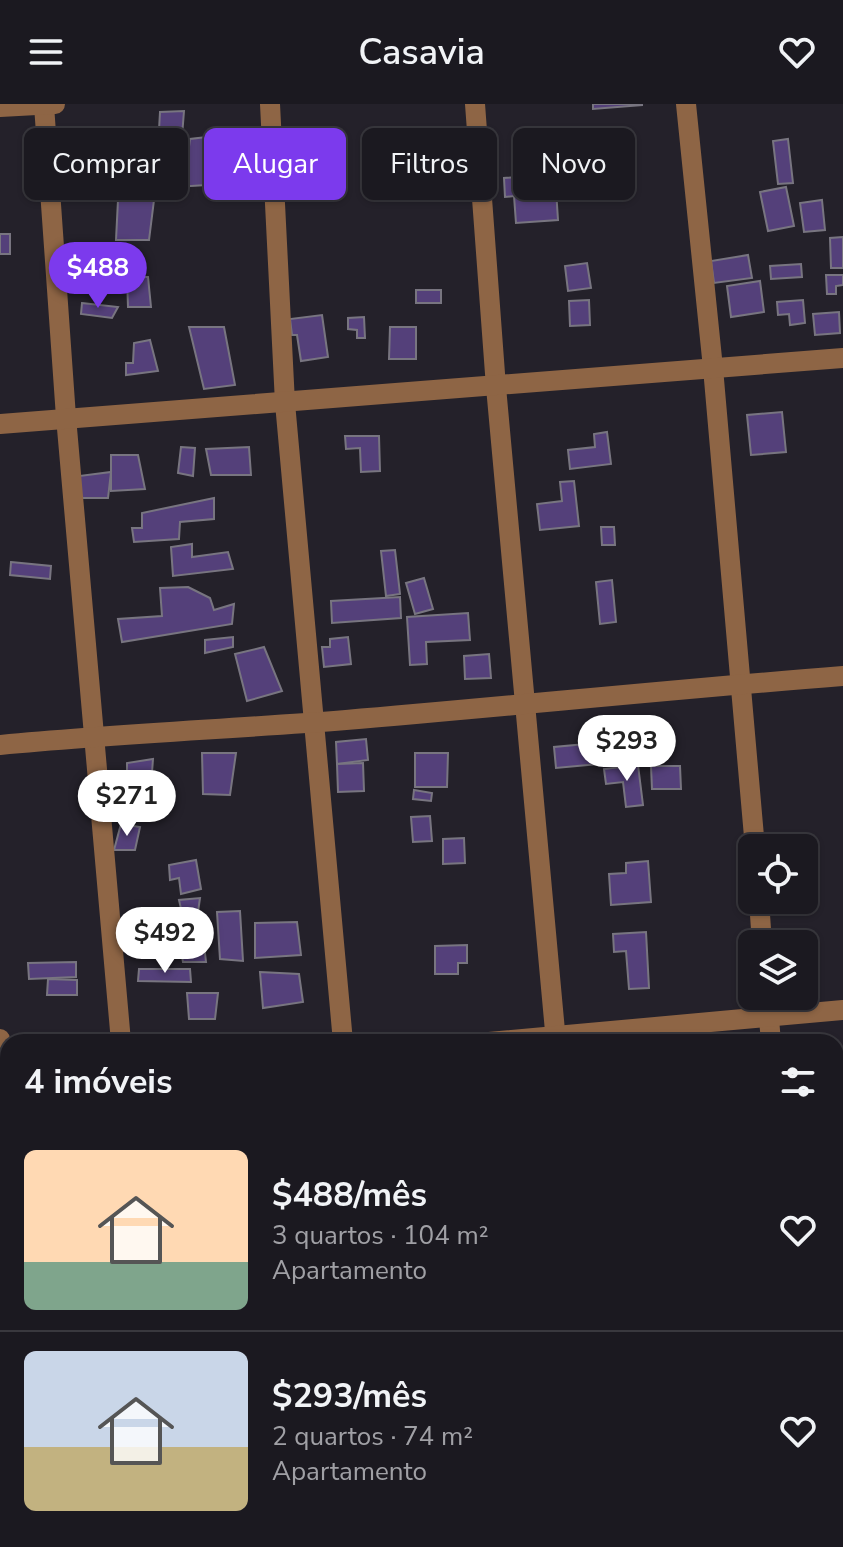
<!DOCTYPE html>
<html lang="pt">
<head>
<meta charset="utf-8">
<style>
	:root { --surface:#1b1920; --page:#242229; --text:#f1f3f6; --muted:#a0a0a5; --line:#39383e; --accent:#7c3aed }
	body { margin:0; font-family:"Nunito Sans",sans-serif; background:var(--page); color:var(--text); height:100vh; display:flex; flex-direction:column; font-size:30px; white-space:nowrap }
	* { box-sizing:border-box; margin:0 }
	p { font-size:26px; color:var(--muted) }
	.icon { flex:none; width:44px; height:44px; fill:none; stroke:currentColor; stroke-width:2; stroke-linecap:round; stroke-linejoin:round }
	.map { position:relative; flex:1; overflow:hidden }
	.panel { position:absolute; left:0px; top:930px; width:844px; height:514px; display:flex; flex-direction:column; background:var(--surface); border-radius:24px 24px 0 0; box-shadow:0 2px 6px #0004,0 0 0 2px var(--line) }
	.panel>* { flex:none }
	.guide { position:absolute; left:24px; top:24px; width:796px; height:72px; display:flex; gap:16px }
	.controls { position:absolute; left:738px; top:730px; display:grid; gap:16px }
	.controls a { display:grid; place-items:center; width:80px; height:80px; border-radius:12px; background:var(--surface); box-shadow:0 2px 6px #0004,0 0 0 2px var(--line); font-size:40px }
	.price { position:absolute; translate:-50% -68px; padding:0 18px; border-radius:28px; background:#fff; color:#222; font-size:26px; line-height:52px; filter:drop-shadow(0 2px 4px #0008) }
	.price::after { content:''; position:absolute; left:50%; top:48px; width:24px; height:18px; margin-left:-12px; background:inherit; clip-path:polygon(0 0,100% 0,50% 100%) }
	.price.current { background:var(--accent); color:#fff }
	ul { padding:0; list-style:none }
	li { display:flex; align-items:center; gap:24px; height:200px; padding:0 24px }
	li+li { border-top:2px solid var(--line) }
	li span { display:grid; place-items:center; flex:none; width:224px; height:160px; border-radius:12px; color:#555 }
	li>.icon { margin-inline-start:auto }
	span .icon { width:96px; height:96px; fill:#fffc; stroke-width:1 }
	li b { font-size:34px }
	h2 { display:flex; justify-content:space-between; align-items:center; height:96px; padding:0 24px; font-size:34px }
	.tag { padding:0 28px; border-radius:12px; background:var(--surface); box-shadow:0 2px 6px #0004,0 0 0 2px var(--line); font-size:28px; line-height:72px }
	.tag.current { background:var(--accent); color:#fff }
	header { display:flex; justify-content:space-between; align-items:center; height:104px; padding:0 24px; background:var(--surface); font-size:36px; font-weight:600 }
	.map>svg:first-child { display:block }
	.building { fill:#54407a; stroke:#787580; stroke-width:2 }
	.lines { fill:none; stroke-linecap:round; stroke-linejoin:round }
	.minor { stroke:#8e6545; stroke-width:20 }
</style>
</head>
<body>
<header><svg class="icon" aria-label="menu" viewBox="0 0 24 24"><path d="M4 6h16M4 12h16M4 18h16"/></svg>Casavia<svg class="icon" aria-label="heart" viewBox="0 0 24 24"><path d="M12 20l-8-8c-3-5 5-10 8-4 3-6 11-1 8 4z"/></svg></header>
<div class="map">
<svg width="843" height="1443" viewBox="0 0 843 1443">
	<rect width="100%" height="100%" fill="#24212a"/>
	<g class="building">
		<polygon points="593,0 642,0 642,1 593,5"/>
		<polygon points="184,7 181,45 158,44 160,8"/>
		<polygon points="319,24 322,55 282,59 280,40 293,39 292,27"/>
		<polygon points="215,32 223,73 207,81 175,83 175,66 186,66 190,35"/>
		<polygon points="788,35 793,79 778,80 773,37"/>
		<polygon points="555,70 558,116 516,119 514,92 505,93 504,74"/>
		<polygon points="786,83 794,122 768,127 760,88"/>
		<polygon points="118,96 154,96 149,136 116,136"/>
		<polygon points="822,96 825,126 804,128 800,99"/>
		<rect x="0" y="130" width="10" height="20"/>
		<polygon points="843,133 843,164 831,164 830,134"/>
		<polygon points="748,151 752,174 714,179 711,157"/>
		<polygon points="119,152 123,167 92,166 98,153"/>
		<polygon points="587,159 591,184 568,187 565,162"/>
		<polygon points="801,160 802,173 771,175 770,162"/>
		<polygon points="826,171 843,171 843,181 836,182 836,190 827,190"/>
		<polygon points="127,173 148,173 151,203 128,203"/>
		<polygon points="760,177 764,208 731,213 727,182"/>
		<rect x="416" y="186" width="25" height="13"/>
		<polygon points="589,196 590,221 570,222 569,197"/>
		<polygon points="803,196 805,219 790,221 789,210 778,211 777,198"/>
		<polygon points="82,199 118,203 112,214 81,210"/>
		<polygon points="839,208 840,229 815,231 813,210"/>
		<polygon points="322,211 328,253 301,257 297,231 292,231 290,215"/>
		<polygon points="364,213 365,234 357,234 357,226 348,225 348,214"/>
		<polygon points="189,223 224,223 235,281 204,285"/>
		<polygon points="390,223 416,223 416,255 389,255"/>
		<polygon points="150,236 158,267 126,271 126,259 133,259 134,239"/>
		<polygon points="782,308 786,348 751,351 747,311"/>
		<polygon points="607,328 611,360 570,365 568,346 595,343 594,330"/>
		<polygon points="345,332 379,332 380,367 361,368 360,344 346,345"/>
		<polygon points="181,343 195,344 193,372 178,369"/>
		<polygon points="249,343 251,371 211,371 206,345"/>
		<polygon points="111,351 138,351 145,385 111,387"/>
		<polygon points="111,368 108,394 81,394 79,372"/>
		<polygon points="574,377 579,422 540,426 537,400 562,397 560,378"/>
		<polygon points="214,394 214,415 180,418 179,435 134,438 132,424 142,424 142,409"/>
		<polygon points="601,423 614,423 615,441 602,441"/>
		<polygon points="192,440 192,453 228,448 233,465 173,472 171,443"/>
		<polygon points="395,446 400,490 386,492 381,447"/>
		<polygon points="11,458 51,462 50,475 10,471"/>
		<polygon points="424,474 433,505 415,510 406,479"/>
		<polygon points="612,476 616,518 600,520 596,478"/>
		<polygon points="188,483 210,494 214,506 234,500 232,520 122,538 118,515 162,512 160,484"/>
		<polygon points="400,493 401,514 332,519 331,497"/>
		<polygon points="468,509 470,536 426,538 427,560 410,561 407,513"/>
		<polygon points="233,533 233,543 205,549 205,536"/>
		<polygon points="348,533 351,560 324,563 322,543 330,543 330,535"/>
		<polygon points="264,543 282,587 247,597 235,550"/>
		<polygon points="489,550 491,574 465,575 464,552"/>
		<polygon points="366,635 368,656 337,660 336,638"/>
		<polygon points="607,638 609,659 556,664 554,643"/>
		<polygon points="202,649 236,649 230,691 203,690"/>
		<polygon points="415,649 448,649 447,683 415,683"/>
		<polygon points="153,655 150,695 127,696 127,659"/>
		<polygon points="363,659 364,687 338,688 337,660"/>
		<polygon points="638,661 643,701 626,703 623,678 606,680 604,665"/>
		<polygon points="651,662 680,662 681,685 652,685"/>
		<polygon points="414,686 432,689 431,697 413,695"/>
		<polygon points="430,712 432,737 413,738 411,713"/>
		<polygon points="121,720 140,723 135,746 114,746"/>
		<polygon points="464,734 465,759 443,760 443,735"/>
		<polygon points="196,756 201,785 181,790 179,774 170,776 169,761"/>
		<polygon points="648,757 651,798 611,801 609,770 626,769 626,759"/>
		<polygon points="200,794 197,815 184,818 179,796"/>
		<polygon points="240,807 243,857 220,855 217,808"/>
		<polygon points="297,818 301,851 255,854 255,819"/>
		<polygon points="202,823 206,858 183,858 177,827"/>
		<polygon points="646,828 649,884 629,885 626,847 614,848 613,830"/>
		<polygon points="467,841 467,859 458,859 458,870 435,870 435,842"/>
		<polygon points="76,858 76,873 29,875 28,859"/>
		<polygon points="139,865 190,865 191,878 138,877"/>
		<polygon points="260,868 299,870 303,898 263,904"/>
		<polygon points="48,875 77,876 77,891 47,891"/>
		<polygon points="187,889 218,889 215,915 189,915"/>
		<polygon points="843,1005 843,1052 836,1053 836,1006"/>
		<polygon points="85,1436 116,1436 117,1443 86,1443"/>
		<rect x="264" y="1436" width="18" height="7"/>
		<polygon points="659,1436 680,1436 680,1442 660,1443"/>
	</g>
	<g class="lines">
		<g class="minor">
			<polyline points="270,0 285,299 343,938"/>
			<polyline points="475,0 496,283 556,938"/>
			<polyline points="686,0 713,264 755,744"/>
			<polyline points="44,1 66,313 121,938"/>
			<polyline points="0,3 55,0"/>
			<polyline points="0,320 843,254"/>
			<path d="M0 641C115 630 231 625 346 616 512 602 677 585 843 572"/>
			<polyline points="759,796 762,840"/>
			<polyline points="767,892 771,938"/>
			<polyline points="0,935 8,1158"/>
			<polyline points="489,938 843,906"/>
			<polyline points="836,1217 843,1217"/>
			<polyline points="0,1255 8,1256"/>
			<polyline points="18,1436 19,1443"/>
			<polyline points="164,1436 165,1443"/>
			<polyline points="382,1436 382,1443"/>
			<polyline points="594,1436 594,1443"/>
			<polyline points="817,1436 817,1443"/>
		</g>
	</g>
</svg>
<div class="controls">
<a><svg class="icon" aria-label="locate" viewBox="0 0 24 24"><circle cx="12" cy="12" r="6"/><path d="M12 2v4M12 18v4M2 12h4M18 12h4"/></svg></a>
<a><svg class="icon" aria-label="layers" viewBox="0 0 24 24"><path d="M12 4l9 5-9 5-9-5zM3 14l9 5 9-5"/></svg></a>
</div>
<b class="price current" style="left:98px;top:206px">$488</b>
<b class="price" style="left:627px;top:679px">$293</b>
<b class="price" style="left:127px;top:734px">$271</b>
<b class="price" style="left:165px;top:871px">$492</b>
<div class="guide">
<a class="tag">Comprar</a>
<a class="tag current">Alugar</a>
<a class="tag">Filtros</a>
<a class="tag">Novo</a>
</div>
<section class="panel">
<h2>4 imóveis<svg class="icon" aria-label="filters" viewBox="0 0 24 24"><path d="M4 7h16M4 17h16"/><circle cx="9" cy="7" r="2"/><circle cx="15" cy="17" r="2"/></svg></h2>
<ul>
<li><span style="background:linear-gradient(#ffd9b3 70%,#7fa58c 0)"><svg class="icon" aria-label="home" viewBox="0 0 24 24"><path d="M3 11l9-7 9 7M6 9v11h12V9"/></svg></span><div><b>$488/mês</b><p>3 quartos · 104 m²</p><p>Apartamento</p></div><svg class="icon" aria-label="heart" viewBox="0 0 24 24"><path d="M12 20l-8-8c-3-5 5-10 8-4 3-6 11-1 8 4z"/></svg></li>
<li><span style="background:linear-gradient(#c9d6e8 60%,#c2b280 0)"><svg class="icon" aria-label="home" viewBox="0 0 24 24"><path d="M3 11l9-7 9 7M6 9v11h12V9"/></svg></span><div><b>$293/mês</b><p>2 quartos · 74 m²</p><p>Apartamento</p></div><svg class="icon" aria-label="heart" viewBox="0 0 24 24"><path d="M12 20l-8-8c-3-5 5-10 8-4 3-6 11-1 8 4z"/></svg></li>
</ul>
</section>
</div>
</body>
</html>
